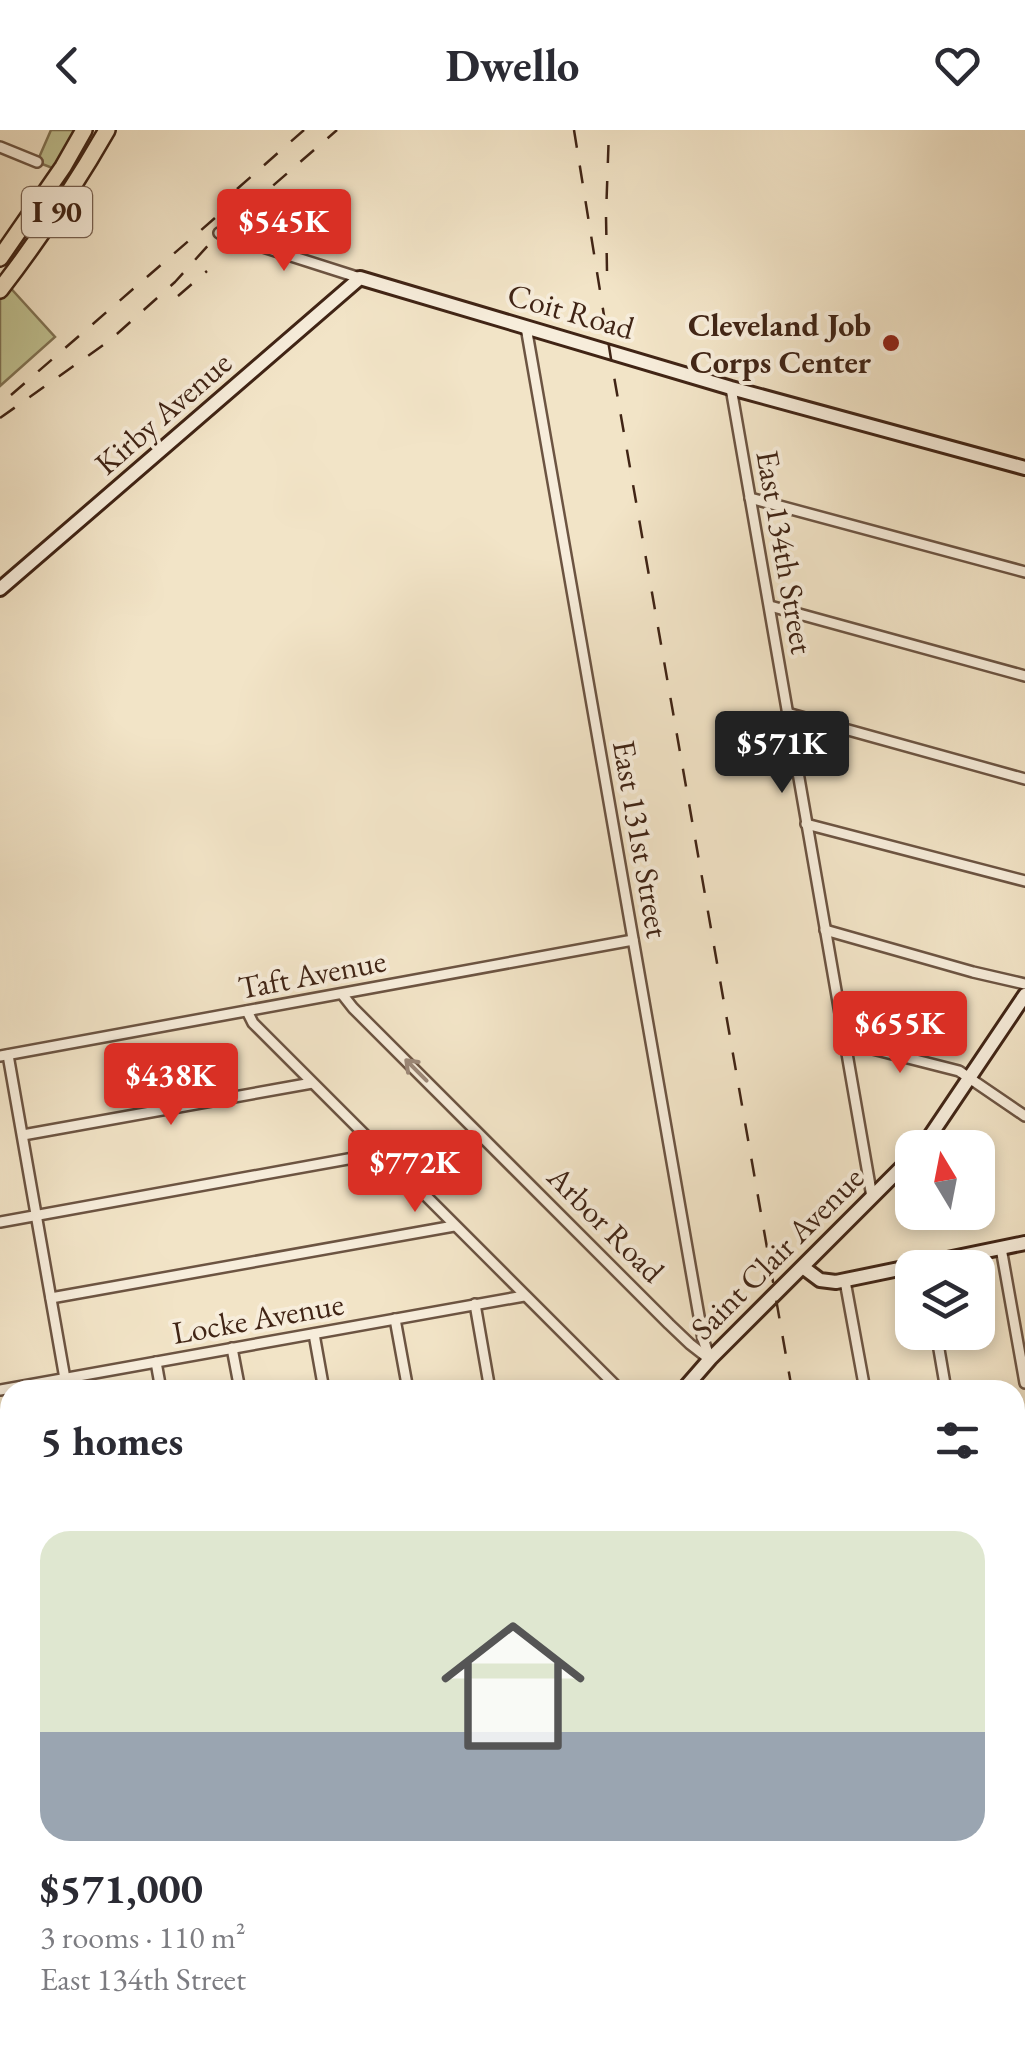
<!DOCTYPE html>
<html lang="en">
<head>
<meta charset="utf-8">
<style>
	:root { --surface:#fff; --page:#f2f2f3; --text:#2b2b33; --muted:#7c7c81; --accent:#d93025 }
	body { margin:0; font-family:"EB Garamond",serif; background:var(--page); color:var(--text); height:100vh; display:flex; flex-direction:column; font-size:38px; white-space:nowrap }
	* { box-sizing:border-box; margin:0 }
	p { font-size:32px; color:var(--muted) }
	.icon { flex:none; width:55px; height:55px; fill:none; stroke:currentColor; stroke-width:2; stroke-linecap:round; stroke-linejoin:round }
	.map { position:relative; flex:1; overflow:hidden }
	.panel { position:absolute; left:0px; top:1250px; width:1025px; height:672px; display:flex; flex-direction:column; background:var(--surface); border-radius:30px 30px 0 0; box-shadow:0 5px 15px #0003 }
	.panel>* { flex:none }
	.needle { width:65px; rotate:350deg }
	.buttons { position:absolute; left:895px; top:1000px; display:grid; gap:20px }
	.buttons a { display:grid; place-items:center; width:100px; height:100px; border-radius:20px; background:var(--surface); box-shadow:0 5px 15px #0003; font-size:50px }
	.price { position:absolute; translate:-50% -85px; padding:0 22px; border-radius:10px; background:var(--accent); color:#fff; font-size:32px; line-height:65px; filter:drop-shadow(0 2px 5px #0008) }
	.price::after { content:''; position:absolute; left:50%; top:60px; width:30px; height:22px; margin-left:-15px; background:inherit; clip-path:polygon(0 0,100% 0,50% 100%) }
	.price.active { background:#222; color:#fff }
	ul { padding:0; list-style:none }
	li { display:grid; align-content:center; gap:20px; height:530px; padding:0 40px }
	li span { display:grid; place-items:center; height:310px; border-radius:30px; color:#555 }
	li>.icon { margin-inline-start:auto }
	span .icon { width:180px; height:180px; fill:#fffc; stroke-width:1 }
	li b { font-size:42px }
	h2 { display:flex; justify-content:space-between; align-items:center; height:120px; padding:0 40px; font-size:42px }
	header { display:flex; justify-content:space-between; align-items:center; height:130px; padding:0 40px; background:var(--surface); font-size:45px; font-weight:700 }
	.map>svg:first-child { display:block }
	.green { fill:#c0c292; stroke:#807354; stroke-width:2.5 }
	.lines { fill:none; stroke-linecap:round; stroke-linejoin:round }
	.street-casing { stroke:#6c5442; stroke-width:14 }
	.secondary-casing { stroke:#402415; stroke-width:18 }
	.highway-casing { stroke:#402415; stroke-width:20 }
	.street { stroke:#f7eddb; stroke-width:9 }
	.secondary { stroke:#f7eddb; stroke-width:12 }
	.highway { stroke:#f2e4c7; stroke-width:15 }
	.rail { stroke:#402415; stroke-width:2.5; stroke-dasharray:18 18; stroke-linecap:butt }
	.oneway { stroke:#9c8878 }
	.poi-dot { fill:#8f2418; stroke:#f7eddb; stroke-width:4 }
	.labels { text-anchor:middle; stroke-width:8; stroke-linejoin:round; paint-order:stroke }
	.shield { fill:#f7eddb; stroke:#776050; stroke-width:2.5 }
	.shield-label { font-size:30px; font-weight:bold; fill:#402415 }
	.street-label { font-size:32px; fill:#402415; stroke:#f7eddb }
	.poi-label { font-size:32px; font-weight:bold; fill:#402415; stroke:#f7eddb; text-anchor:end }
</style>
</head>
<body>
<header><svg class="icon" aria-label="back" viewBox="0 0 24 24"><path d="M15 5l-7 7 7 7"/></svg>Dwello<svg class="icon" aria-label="heart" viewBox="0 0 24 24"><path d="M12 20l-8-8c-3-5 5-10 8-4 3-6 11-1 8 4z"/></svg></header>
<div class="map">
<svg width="1025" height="1921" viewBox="0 0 1025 1921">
	<rect width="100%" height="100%" fill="#f2e4c7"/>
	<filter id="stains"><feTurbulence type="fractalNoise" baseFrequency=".002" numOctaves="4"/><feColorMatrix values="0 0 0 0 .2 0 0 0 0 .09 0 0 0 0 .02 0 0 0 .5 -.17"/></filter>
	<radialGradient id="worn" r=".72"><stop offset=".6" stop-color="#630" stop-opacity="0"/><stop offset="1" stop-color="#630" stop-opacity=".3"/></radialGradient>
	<g class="green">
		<polygon points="51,0 84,0 60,41 37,32"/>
		<polygon points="6,153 55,207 0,256 0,160"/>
	</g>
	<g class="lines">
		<g class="street-casing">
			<g id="street">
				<polyline points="0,17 37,32"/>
				<polyline points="219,103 360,148"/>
				<polyline points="526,197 703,1209 710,1229"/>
				<polyline points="731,258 872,1067"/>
				<polyline points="750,368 1025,442"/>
				<polyline points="770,476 1025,546"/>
				<polyline points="787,583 1025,649"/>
				<polyline points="806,694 1025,751"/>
				<polyline points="825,800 973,842 1025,854"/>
				<polyline points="342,864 353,878 669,1194 690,1214 708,1228"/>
				<polyline points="247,881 253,893 620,1260"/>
				<polyline points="845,912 959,941 1025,986"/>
				<polyline points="8,925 67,1260"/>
				<polyline points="0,926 633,810"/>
				<polyline points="23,1005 312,953"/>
				<polyline points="0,1092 381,1023"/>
				<polyline points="1001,1118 1025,1253"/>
				<polyline points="845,1151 865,1260"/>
				<polyline points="51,1168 454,1096"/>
				<polyline points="475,1174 490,1260"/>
				<polyline points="395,1189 408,1260"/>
				<polyline points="936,1202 946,1260"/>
				<polyline points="314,1204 324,1260"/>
				<polyline points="232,1218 240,1260"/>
				<polyline points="156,1232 161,1260"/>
				<polyline points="0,1260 524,1166"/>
				<polyline points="1015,1442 1025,1441"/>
				<polyline points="0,1489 10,1546"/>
				<polyline points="1015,1528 1025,1527"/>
				<polyline points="85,1912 87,1921"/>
				<polyline points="186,1912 188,1921"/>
				<polyline points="399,1912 401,1921"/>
				<polyline points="497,1912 499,1921"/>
				<polyline points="590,1912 592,1921"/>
				<polyline points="718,1912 719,1921"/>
				<polyline points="825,1912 827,1921"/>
				<polyline points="999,1912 1000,1921"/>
			</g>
		</g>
		<g class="secondary-casing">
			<g id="secondary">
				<polyline points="0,459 360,148 731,258 1025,338"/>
				<polyline points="922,1018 1025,865"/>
				<polyline points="804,1138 820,1150 836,1152 1025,1113"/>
				<polyline points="683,1260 710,1229 912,1027"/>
				<polyline points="1015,1707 1025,1707"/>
				<polyline points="0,1760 10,1759"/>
				<polyline points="291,1912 292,1921"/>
			</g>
		</g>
		<g class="highway-casing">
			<g id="highway">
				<polyline points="0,128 63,37 84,0"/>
				<path d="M0 160C39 109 75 56 107 0"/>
			</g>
		</g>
		<use href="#street" class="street"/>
		<use href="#secondary" class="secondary"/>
		<use href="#highway" class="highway"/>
		<g class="rail">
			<polyline points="574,0 612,235 792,1260"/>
			<polyline points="237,59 304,0"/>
			<polyline points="607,141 606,86 609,0"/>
			<polyline points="178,166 207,141"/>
			<polyline points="11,265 223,81"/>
			<polyline points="0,288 109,211 175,152 222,100 337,0"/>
			<polyline points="911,1912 912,1921"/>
		</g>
	</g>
	<defs><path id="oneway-shaft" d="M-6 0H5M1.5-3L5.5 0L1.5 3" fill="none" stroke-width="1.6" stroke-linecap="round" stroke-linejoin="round" transform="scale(2.5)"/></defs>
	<use class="oneway" href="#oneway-shaft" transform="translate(416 940) rotate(-135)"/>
	<circle class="poi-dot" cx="891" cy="213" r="10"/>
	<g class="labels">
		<rect class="shield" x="22" y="57" width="70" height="50" rx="8"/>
		<g class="shield-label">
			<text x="57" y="92">I 90</text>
		</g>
		<g class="street-label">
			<text transform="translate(571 181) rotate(16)" y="11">Coit Road</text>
			<text transform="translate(163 283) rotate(-41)" y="11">Kirby Avenue</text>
			<text transform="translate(785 422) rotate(80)" y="11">East 134th Street</text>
			<text transform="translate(641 709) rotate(80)" y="11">East 131st Street</text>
			<text transform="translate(312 844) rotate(-11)" y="11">Taft Avenue</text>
			<text transform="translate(606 1094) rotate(45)" y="11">Arbor Road</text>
			<text transform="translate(777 1123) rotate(-45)" y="11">Saint Clair Avenue</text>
			<text transform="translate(258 1188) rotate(-10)" y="11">Locke Avenue</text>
		</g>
		<g class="poi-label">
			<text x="871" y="206">Cleveland Job<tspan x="871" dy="37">Corps Center</tspan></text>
		</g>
	</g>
	<rect width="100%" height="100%" filter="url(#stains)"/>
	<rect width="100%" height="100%" fill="url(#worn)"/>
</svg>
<div class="buttons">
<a><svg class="needle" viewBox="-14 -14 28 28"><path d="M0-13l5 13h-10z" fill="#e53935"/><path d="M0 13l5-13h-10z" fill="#7c7c81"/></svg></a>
<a><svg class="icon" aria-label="layers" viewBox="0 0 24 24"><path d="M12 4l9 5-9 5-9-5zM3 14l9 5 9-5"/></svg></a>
</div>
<b class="price" style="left:284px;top:144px">$545K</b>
<b class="price active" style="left:782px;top:666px">$571K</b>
<b class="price" style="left:900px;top:946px">$655K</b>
<b class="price" style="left:171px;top:998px">$438K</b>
<b class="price" style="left:415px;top:1085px">$772K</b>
<section class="panel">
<h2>5 homes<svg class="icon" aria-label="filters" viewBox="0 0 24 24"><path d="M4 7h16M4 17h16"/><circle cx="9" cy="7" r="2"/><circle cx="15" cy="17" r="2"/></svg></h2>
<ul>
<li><span style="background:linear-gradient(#dfe7d0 65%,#9aa5b1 0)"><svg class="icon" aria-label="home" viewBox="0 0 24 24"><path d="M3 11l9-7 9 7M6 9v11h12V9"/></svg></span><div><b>$571,000</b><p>3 rooms · 110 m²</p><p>East 134th Street</p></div></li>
</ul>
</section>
</div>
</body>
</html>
